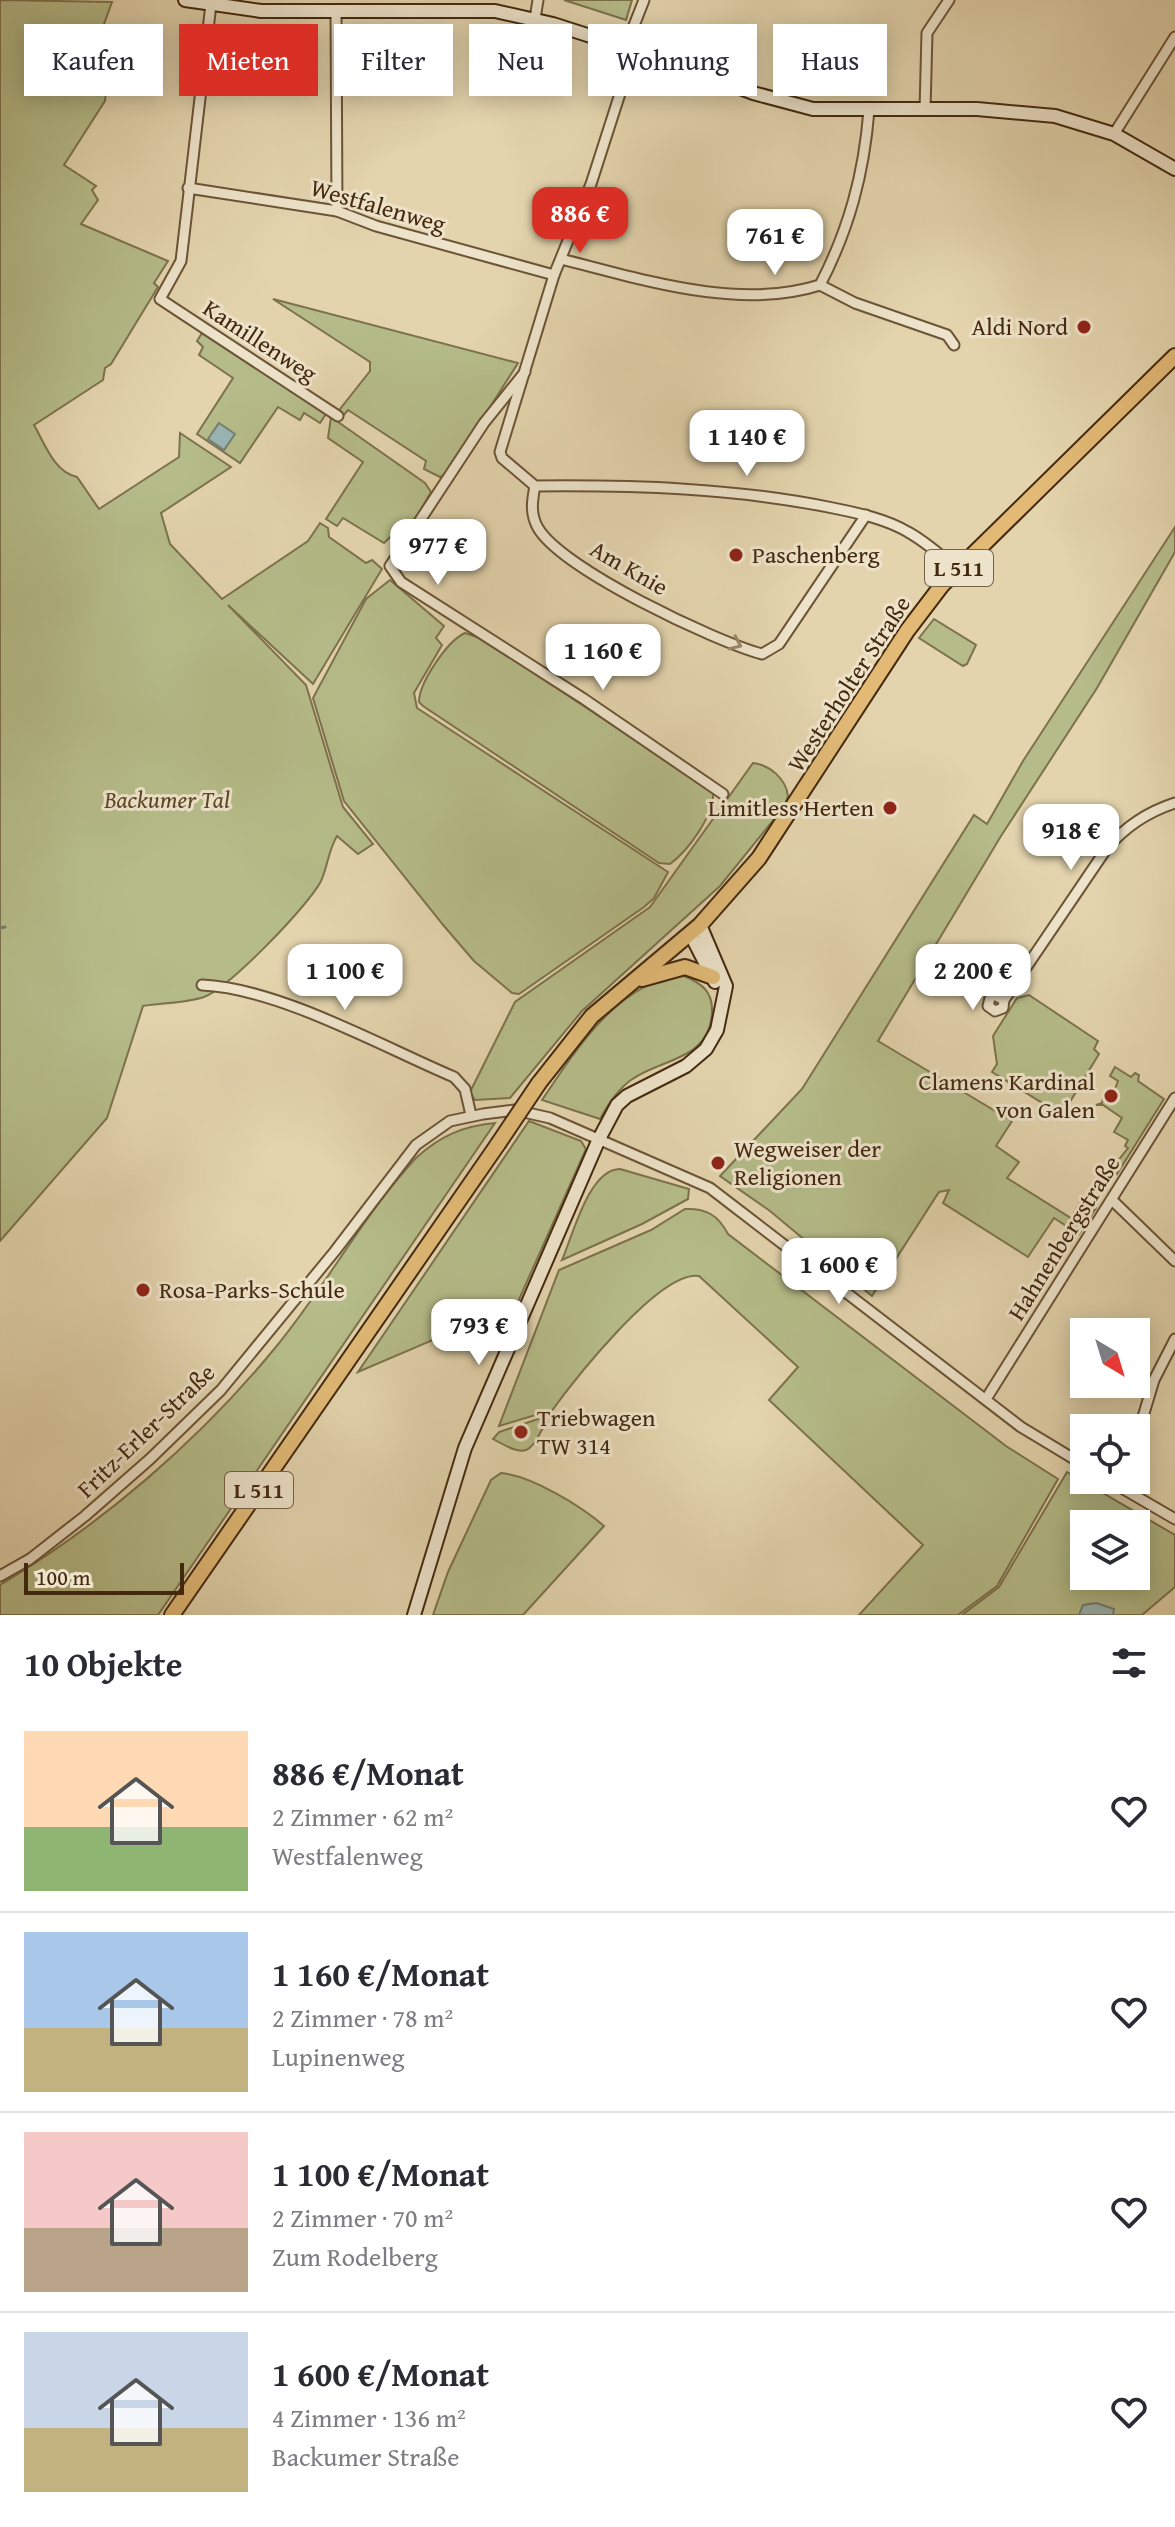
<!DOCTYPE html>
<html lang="de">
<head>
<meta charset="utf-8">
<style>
	:root { --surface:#fff; --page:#f2f2f3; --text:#2b2b33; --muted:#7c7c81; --line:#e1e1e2; --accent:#d93025 }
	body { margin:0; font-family:"Gentium Book Plus",serif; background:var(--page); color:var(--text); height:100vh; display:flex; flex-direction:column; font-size:30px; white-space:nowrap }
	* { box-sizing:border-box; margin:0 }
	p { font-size:26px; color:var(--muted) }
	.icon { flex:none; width:44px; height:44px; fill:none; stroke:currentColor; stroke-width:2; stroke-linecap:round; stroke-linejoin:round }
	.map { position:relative; height:1615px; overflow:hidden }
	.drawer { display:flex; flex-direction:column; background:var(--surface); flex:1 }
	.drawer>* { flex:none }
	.hud { position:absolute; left:24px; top:24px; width:1128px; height:72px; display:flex; gap:16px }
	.needle { width:52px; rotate:142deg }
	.tools { position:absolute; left:1070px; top:1318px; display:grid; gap:16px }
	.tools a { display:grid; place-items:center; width:80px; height:80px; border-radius:0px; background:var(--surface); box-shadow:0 4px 20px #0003; font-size:40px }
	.scale { position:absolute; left:24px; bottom:20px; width:160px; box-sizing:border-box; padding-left:8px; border:4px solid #44290f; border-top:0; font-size:22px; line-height:28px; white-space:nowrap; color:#44290f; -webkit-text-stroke:6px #ede3ca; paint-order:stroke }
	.price { position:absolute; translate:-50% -68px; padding:0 18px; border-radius:16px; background:#fff; color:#222; font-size:26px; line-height:52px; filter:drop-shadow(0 2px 4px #0008) }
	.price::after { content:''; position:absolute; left:50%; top:48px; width:24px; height:18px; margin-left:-12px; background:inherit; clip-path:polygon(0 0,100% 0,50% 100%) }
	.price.current { background:var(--accent); color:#fff }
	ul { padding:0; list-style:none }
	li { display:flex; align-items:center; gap:24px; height:200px; padding:0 24px }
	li+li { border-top:2px solid var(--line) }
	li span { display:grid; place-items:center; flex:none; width:224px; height:160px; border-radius:0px; color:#555 }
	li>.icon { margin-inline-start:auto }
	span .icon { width:96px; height:96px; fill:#fffc; stroke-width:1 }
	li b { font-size:34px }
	h2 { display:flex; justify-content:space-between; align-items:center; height:96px; padding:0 24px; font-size:34px }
	.tag { padding:0 28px; border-radius:0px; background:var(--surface); box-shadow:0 4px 20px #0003; font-size:28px; line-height:72px }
	.tag.current { background:var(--accent); color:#fff }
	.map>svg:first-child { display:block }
	.green { fill:#b5bc89; stroke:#7c724c; stroke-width:2; fill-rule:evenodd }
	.water { fill:#99b6b4; stroke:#777e72; stroke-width:2 }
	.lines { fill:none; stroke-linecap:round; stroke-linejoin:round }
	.stream { stroke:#777e72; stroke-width:3 }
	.street-casing { stroke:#6c5436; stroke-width:13 }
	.secondary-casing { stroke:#44290f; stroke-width:16 }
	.primary-casing { stroke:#44290f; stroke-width:18 }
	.street { stroke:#ede3ca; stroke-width:9 }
	.secondary { stroke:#ede3ca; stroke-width:12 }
	.primary { stroke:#e2ba76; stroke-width:14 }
	.primary-bridge-casing { stroke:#44290f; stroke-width:18; stroke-linecap:butt }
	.primary-bridge { stroke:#e2ba76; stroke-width:14 }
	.oneway { stroke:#98866c }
	.poi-dot { fill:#8f2418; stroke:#ede3ca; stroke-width:3 }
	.labels { text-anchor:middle; stroke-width:6; stroke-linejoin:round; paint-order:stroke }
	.shield { fill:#ede3ca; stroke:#776147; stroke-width:2 }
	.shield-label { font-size:22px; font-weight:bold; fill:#44290f }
	.street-label { font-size:24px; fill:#44290f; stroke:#ede3ca }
	.poi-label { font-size:24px; fill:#44290f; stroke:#ede3ca; text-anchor:start }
	.park-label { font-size:24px; font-style:italic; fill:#5b4627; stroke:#ede3ca }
</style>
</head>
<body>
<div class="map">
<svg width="1175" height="1615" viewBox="0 0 1175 1615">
	<rect width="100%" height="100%" fill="#e3d4ad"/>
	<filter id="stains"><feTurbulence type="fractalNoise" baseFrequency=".0025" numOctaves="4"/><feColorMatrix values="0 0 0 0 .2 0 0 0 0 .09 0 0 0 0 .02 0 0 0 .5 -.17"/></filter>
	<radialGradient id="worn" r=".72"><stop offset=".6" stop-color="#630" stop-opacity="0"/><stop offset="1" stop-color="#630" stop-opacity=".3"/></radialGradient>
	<g class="green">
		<path d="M0 0 112 2 92 57 109 59 105 101 64 165 96 186 92 190 98 200 81 224 168 261 154 283 158 287 111 364 105 368 103 380 34 425C45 444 54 472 77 477L99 509 179 457 180 433 231 467 161 513 170 544 222 599 308 541 320 523 328 528 329 537 366 563 372 560 382 569 313 684 228 605 306 685 343 807 373 844 358 854 337 836C328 851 328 866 321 881 309 905 229 988 204 997 186 1003 162 1003 143 1006L107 1118 0 1241Z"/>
		<polygon points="564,0 632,0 626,20"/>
		<polygon points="273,299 518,363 449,472 440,477 424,469 426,461 348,410 343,416 337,413 370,371 370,362"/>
		<polygon points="202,333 326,414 320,423 304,413 300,420 278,407 240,463 197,434 233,378 199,355 203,347 197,341"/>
		<polygon points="331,417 425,483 431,492 411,527 404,524 384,543 343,518 337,526 326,519 363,462 328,438"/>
		<polygon points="1175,527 1175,552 1097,688 1001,836 878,1041 1012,1121 996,1146 1019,1162 1007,1178 1071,1218 1082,1199 1096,1208 1079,1234 1054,1218 1028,1257 943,1203 949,1190 939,1192 872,1296 770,1211 720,1176 802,1089 974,815 987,824 1023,761"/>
		<polygon points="390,580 444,626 436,638 442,645 414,693 417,708 668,872 654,898 644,907 519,994 512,993 474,961 444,926 344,801 313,698 366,599"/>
		<polygon points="934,619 976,645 967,664 963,666 919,638"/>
		<path d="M465 633 483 639 713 792C715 814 688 851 670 864L659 863 423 706 419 702C419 683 447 641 465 633Z"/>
		<path d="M753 763C770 765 786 779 788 796L784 807 720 886 582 1011 510 1098 475 1100 470 1092 515 1002 650 907Z"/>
		<path d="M684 976C701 983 713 991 712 1012 710 1061 661 1058 631 1080 617 1090 608 1104 600 1119L542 1100C574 1053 620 978 684 976Z"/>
		<polygon points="1029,995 1098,1041 1094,1049 1099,1054 1062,1115 992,1072 997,1064 993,1036 1017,998"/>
		<polygon points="1115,1067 1131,1077 1135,1073 1139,1075 1138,1081 1164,1099 1117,1174 1113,1167 1128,1148 1125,1146 1128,1140 1114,1132 1122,1118 1103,1105 1096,1105 1102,1103 1104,1093 1113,1094 1118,1081 1110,1076"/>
		<polygon points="529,1121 581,1141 586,1149 517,1304 358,1372"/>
		<path d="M495 1123 158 1615H0V1585C102 1524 200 1440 275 1348 325 1288 363 1215 416 1158 440 1136 463 1126 495 1123Z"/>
		<path d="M620 1169 689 1189 688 1199 642 1224 562 1260C573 1235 589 1169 620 1169Z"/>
		<path d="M685 1209C706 1208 718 1215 728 1234L1006 1446 1058 1479 997 1586 958 1615H859L923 1545 769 1400 798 1367 699 1276C659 1270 571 1384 548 1416L542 1413 499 1426 559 1270 651 1230Z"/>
		<path d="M538 1419 546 1422C529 1455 527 1458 493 1439L499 1432Z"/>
		<path d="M1067 1472 1175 1535V1587L1142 1615H962L999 1587ZM1084 1524H1136V1576H1084Z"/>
		<path d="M501 1473C532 1476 581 1506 604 1526L523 1615H433L448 1572 491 1480Z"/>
	</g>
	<g class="water">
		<polygon points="219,423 235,434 224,450 208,439"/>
		<polygon points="1096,1603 1114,1609 1113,1615 1079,1615 1083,1605"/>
	</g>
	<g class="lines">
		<polyline class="stream" points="0,928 5,927"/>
		<g class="street-casing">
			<g id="street">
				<polyline points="211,4 181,261 160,299 338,416"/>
				<polyline points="336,11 337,211"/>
				<polyline points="535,19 538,0"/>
				<polyline points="633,28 644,0"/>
				<path d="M634 50 591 184 554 275 500 452 502 458 535 486C634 485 735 488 833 508 858 513 886 519 908 532 926 542 942 556 957 569"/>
				<polyline points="925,110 927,33 949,0"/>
				<polyline points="1114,134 1175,37"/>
				<polyline points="188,188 337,211 376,226 554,275"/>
				<path d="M561 259C641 279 738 311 820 285L855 303 947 335 954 345"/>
				<path d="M820 285C849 229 864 174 869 110"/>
				<polyline points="525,372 484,423 390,566 401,582 584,699 723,794"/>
				<path d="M535 486C532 501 530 514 538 528 562 569 714 641 762 654L779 644 866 515"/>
				<path d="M202 985C278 988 383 1047 454 1077L465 1089 471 1115"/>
				<path d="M1004 1000 994 995 990 998 988 1006 995 1011 1003 1008 1004 1000 1107 848C1126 826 1147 812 1175 803"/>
				<polyline points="1112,1200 1175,1261"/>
				<polyline points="986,1399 1175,1098"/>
				<polyline points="1136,1440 1154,1380 1175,1339"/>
				<polyline points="1108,1480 1175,1519"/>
				<polyline points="0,1576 30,1559 85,1516 150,1459 221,1390 335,1251 416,1145 450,1121 483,1114 515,1110 550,1118 710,1188 1021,1427 1084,1465"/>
			</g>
		</g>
		<g class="secondary-casing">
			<g id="secondary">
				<polyline points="185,0 261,11 495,11 553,24 681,65 753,93 813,109 977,109 1055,116 1114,134 1175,169"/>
				<polyline points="690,933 715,982"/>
				<polyline points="414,1615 465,1448 599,1139 617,1105 627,1096 686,1066 706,1049 717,1030 726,986 700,925"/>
			</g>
		</g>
		<g class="primary-casing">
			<g id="primary">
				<polyline points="642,979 685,967 713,977"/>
				<polyline points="539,1083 592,1016 700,925 759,858 907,631 942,585 1175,356"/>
				<polyline points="172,1615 498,1144"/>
			</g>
		</g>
		<use href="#street" class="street"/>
		<use href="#secondary" class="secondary"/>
		<use href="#primary" class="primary"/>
		<g class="primary-bridge-casing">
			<polyline id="primary-bridge" points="498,1144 539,1083"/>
		</g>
		<use href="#primary-bridge" class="primary-bridge"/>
	</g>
	<defs><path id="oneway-chevron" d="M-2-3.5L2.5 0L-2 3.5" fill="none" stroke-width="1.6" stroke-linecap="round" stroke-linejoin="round" transform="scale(2)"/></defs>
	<use class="oneway" href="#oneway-chevron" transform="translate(736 644) rotate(24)"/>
	<g class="poi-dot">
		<circle cx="1084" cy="327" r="8"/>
		<circle cx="736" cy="555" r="8"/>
		<circle cx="890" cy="808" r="8"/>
		<circle cx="1111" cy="1096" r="8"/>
		<circle cx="718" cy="1163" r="8"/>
		<circle cx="143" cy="1290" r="8"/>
		<circle cx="521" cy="1432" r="8"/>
	</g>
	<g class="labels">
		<g class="shield">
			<rect x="925" y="550" width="68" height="36" rx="6"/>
			<rect x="225" y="1472" width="68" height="36" rx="6"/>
		</g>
		<g class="shield-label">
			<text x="959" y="576">L 511</text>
			<text x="259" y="1498">L 511</text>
		</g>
		<g class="street-label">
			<text transform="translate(378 206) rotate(16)" y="8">Westfalenweg</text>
			<text transform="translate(260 341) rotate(33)" y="8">Kamillenweg</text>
			<text transform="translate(629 568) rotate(30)" y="8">Am Knie</text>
			<text transform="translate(849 684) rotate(-57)" y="8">Westerholter Straße</text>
			<text transform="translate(1064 1238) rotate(-58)" y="8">Hahnenbergstraße</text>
			<text transform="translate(146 1431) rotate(-44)" y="8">Fritz-Erler-Straße</text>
		</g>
		<g class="poi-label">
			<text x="1068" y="335" text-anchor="end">Aldi Nord</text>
			<text x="752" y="563">Paschenberg</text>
			<text x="874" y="816" text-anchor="end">Limitless Herten</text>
			<text x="1095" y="1090" text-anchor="end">Clamens Kardinal<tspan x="1095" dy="28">von Galen</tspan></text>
			<text x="734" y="1157">Wegweiser der<tspan x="734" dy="28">Religionen</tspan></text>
			<text x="159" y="1298">Rosa-Parks-Schule</text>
			<text x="537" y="1426">Triebwagen<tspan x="537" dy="28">TW 314</tspan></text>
		</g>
		<g class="park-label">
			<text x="167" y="808">Backumer Tal</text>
		</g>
	</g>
	<rect width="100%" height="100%" filter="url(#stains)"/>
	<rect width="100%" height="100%" fill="url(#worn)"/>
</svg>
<div class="tools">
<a><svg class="needle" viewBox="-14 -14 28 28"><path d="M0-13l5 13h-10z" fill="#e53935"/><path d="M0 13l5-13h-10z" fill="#7c7c81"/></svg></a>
<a><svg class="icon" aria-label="locate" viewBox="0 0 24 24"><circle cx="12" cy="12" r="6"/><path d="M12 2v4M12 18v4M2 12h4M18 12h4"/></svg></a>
<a><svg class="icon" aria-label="layers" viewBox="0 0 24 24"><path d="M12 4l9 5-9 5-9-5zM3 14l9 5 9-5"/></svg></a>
</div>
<div class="scale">100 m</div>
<b class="price current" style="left:580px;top:255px">886 €</b>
<b class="price" style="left:775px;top:277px">761 €</b>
<b class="price" style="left:747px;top:478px">1 140 €</b>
<b class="price" style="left:438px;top:587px">977 €</b>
<b class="price" style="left:603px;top:692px">1 160 €</b>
<b class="price" style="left:1071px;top:872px">918 €</b>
<b class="price" style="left:345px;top:1012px">1 100 €</b>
<b class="price" style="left:973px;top:1012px">2 200 €</b>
<b class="price" style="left:839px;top:1306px">1 600 €</b>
<b class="price" style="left:479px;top:1367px">793 €</b>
<div class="hud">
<a class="tag">Kaufen</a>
<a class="tag current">Mieten</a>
<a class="tag">Filter</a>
<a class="tag">Neu</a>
<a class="tag">Wohnung</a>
<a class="tag">Haus</a>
</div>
</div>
<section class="drawer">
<h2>10 Objekte<svg class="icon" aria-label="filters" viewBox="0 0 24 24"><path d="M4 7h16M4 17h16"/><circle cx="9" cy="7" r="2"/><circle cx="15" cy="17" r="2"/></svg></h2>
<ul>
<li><span style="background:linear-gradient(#ffd9b3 60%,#8fb573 0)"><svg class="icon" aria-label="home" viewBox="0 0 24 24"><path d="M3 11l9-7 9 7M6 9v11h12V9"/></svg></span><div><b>886 €/Monat</b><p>2 Zimmer · 62 m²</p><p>Westfalenweg</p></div><svg class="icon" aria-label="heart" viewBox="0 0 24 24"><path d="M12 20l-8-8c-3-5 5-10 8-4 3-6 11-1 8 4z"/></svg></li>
<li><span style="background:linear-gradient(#a9c7e8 60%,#c2b280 0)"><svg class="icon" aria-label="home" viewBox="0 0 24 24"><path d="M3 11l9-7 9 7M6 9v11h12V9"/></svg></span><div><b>1 160 €/Monat</b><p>2 Zimmer · 78 m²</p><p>Lupinenweg</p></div><svg class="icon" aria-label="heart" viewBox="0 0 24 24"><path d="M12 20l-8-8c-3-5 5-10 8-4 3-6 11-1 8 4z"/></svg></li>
<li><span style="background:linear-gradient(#f6c9c9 60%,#b9a48a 0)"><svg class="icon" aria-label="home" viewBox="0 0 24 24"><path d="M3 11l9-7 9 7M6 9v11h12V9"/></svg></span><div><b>1 100 €/Monat</b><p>2 Zimmer · 70 m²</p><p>Zum Rodelberg</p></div><svg class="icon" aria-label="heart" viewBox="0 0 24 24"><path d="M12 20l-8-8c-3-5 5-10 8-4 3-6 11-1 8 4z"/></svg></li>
<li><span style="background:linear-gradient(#c9d6e8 60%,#c2b280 0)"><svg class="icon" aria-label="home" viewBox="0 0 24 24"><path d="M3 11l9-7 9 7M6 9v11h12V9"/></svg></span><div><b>1 600 €/Monat</b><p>4 Zimmer · 136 m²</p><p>Backumer Straße</p></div><svg class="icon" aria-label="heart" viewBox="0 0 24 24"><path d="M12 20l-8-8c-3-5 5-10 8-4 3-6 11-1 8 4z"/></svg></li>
</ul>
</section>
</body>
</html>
